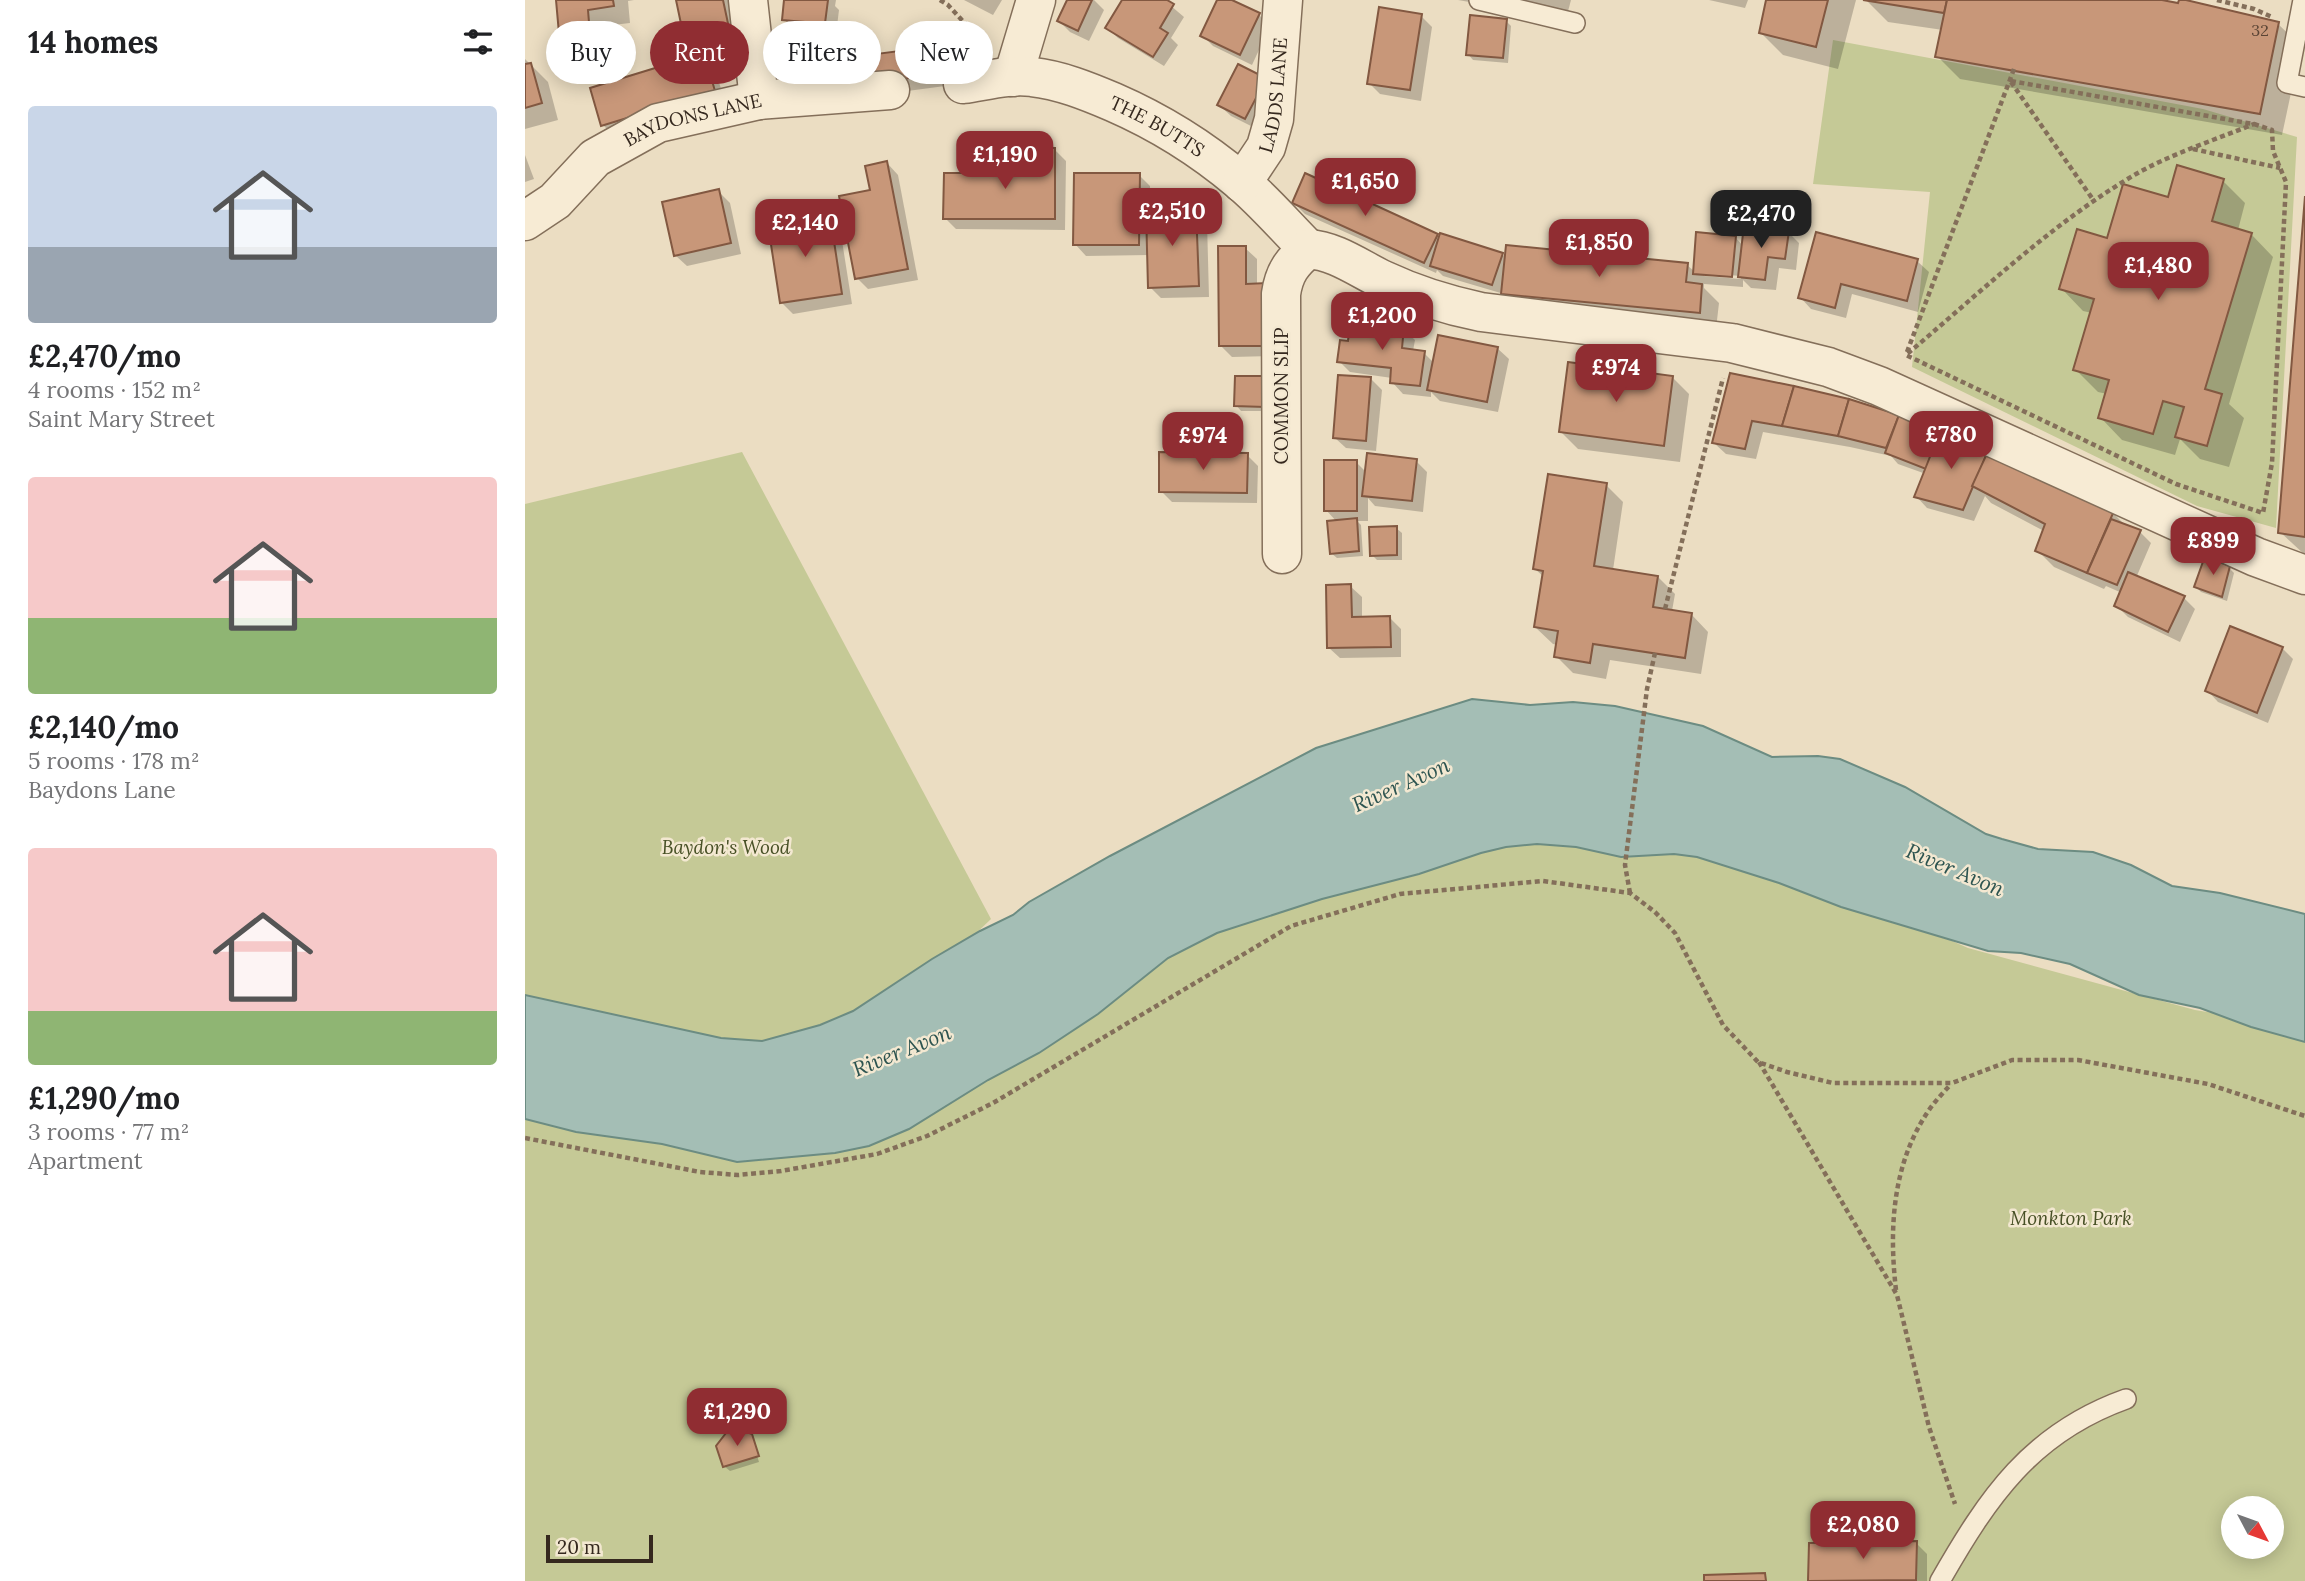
<!DOCTYPE html>
<html lang="en">
<head>
<meta charset="utf-8">
<style>
	:root { --surface:#fff; --page:#f6f6f6; --text:#202124; --muted:#757577; --accent:#902d32 }
	body { margin:0; font-family:Lora,serif; background:var(--page); color:var(--text); height:100vh; display:flex; flex-direction:column; font-size:26px; white-space:nowrap }
	* { box-sizing:border-box; margin:0 }
	p { font-size:23px; color:var(--muted) }
	.icon { flex:none; width:38px; height:38px; fill:none; stroke:currentColor; stroke-width:2; stroke-linecap:round; stroke-linejoin:round }
	.map { position:relative; flex:1; overflow:hidden }
	.side { display:flex; flex-direction:column; background:var(--surface); width:525px }
	.side>* { flex:none }
	.banner { position:absolute; left:21px; top:21px; width:665px; height:63px; display:flex; gap:14px }
	.needle { width:46px; rotate:131deg }
	.buttons { position:absolute; left:1696px; top:1496px; display:grid; gap:14px }
	.buttons a { display:grid; place-items:center; width:63px; height:63px; border-radius:50%; background:var(--surface); box-shadow:0 4px 18px #0003; font-size:35px }
	.scale { position:absolute; left:21px; bottom:18px; width:107px; box-sizing:border-box; padding-left:7px; border:4px solid #35281e; border-top:0; font-size:19px; line-height:24px; white-space:nowrap; color:#35281e; -webkit-text-stroke:5px #f3e8d1; paint-order:stroke }
	.price { position:absolute; translate:-50% -60px; padding:0 16px; border-radius:14px; background:var(--accent); color:#fff; font-size:23px; line-height:46px; filter:drop-shadow(0 2px 4px #0008) }
	.price::after { content:''; position:absolute; left:50%; top:42px; width:21px; height:16px; margin-left:-10px; background:inherit; clip-path:polygon(0 0,100% 0,50% 100%) }
	.price.on { background:#222; color:#fff }
	ul { padding:0; list-style:none }
	li { display:grid; align-content:center; gap:14px; height:371px; padding:0 28px }
	li span { display:grid; place-items:center; height:217px; border-radius:7px; color:#555 }
	li>.icon { margin-inline-start:auto }
	span .icon { width:126px; height:126px; fill:#fffc; stroke-width:1 }
	li b { font-size:30px }
	h2 { display:flex; justify-content:space-between; align-items:center; height:84px; padding:0 28px; font-size:30px }
	.pill { padding:0 24px; border-radius:32px; background:var(--surface); box-shadow:0 4px 18px #0003; font-size:24px; line-height:63px }
	.pill.on { background:var(--accent); color:#fff }
	main { display:flex; flex:1; min-height:0 }
	.map>svg:first-child { display:block }
	.green { fill:#c5c996; fill-rule:evenodd }
	.water { fill:#a4beb5; stroke:#6c8c82; stroke-width:2 }
	.shadow { fill:#0003; fill-rule:evenodd }
	.building { fill:#c89779; stroke:#825841; stroke-width:2 }
	.lines { fill:none; stroke-linecap:round; stroke-linejoin:round }
	.service-casing { stroke:#846f5a; stroke-width:22 }
	.minor-casing { stroke:#846f5a; stroke-width:41 }
	.path { stroke:#846f5a; stroke-width:4.5; stroke-dasharray:5 3.5; stroke-linecap:butt }
	.service { stroke:#f7ebd4; stroke-width:19 }
	.minor { stroke:#f7ebd4; stroke-width:38 }
	.labels { text-anchor:middle; stroke-width:5; stroke-linejoin:round; paint-order:stroke }
	.number-label { font-size:16px; fill:#5a4435 }
	.street-label { font-size:19px; fill:#35281e; stroke:#f3e8d1 }
	.park-label { font-size:19px; font-style:italic; fill:#475025; stroke:#f3e8d1 }
	.water-label { font-size:21px; font-style:italic; fill:#2d5450; stroke:#f3e8d1 }
</style>
</head>
<body>
<main>
<section class="side">
<h2>14 homes<svg class="icon" aria-label="filters" viewBox="0 0 24 24"><path d="M4 7h16M4 17h16"/><circle cx="9" cy="7" r="2"/><circle cx="15" cy="17" r="2"/></svg></h2>
<ul>
<li><span style="background:linear-gradient(#c9d6e8 65%,#9aa5b1 0)"><svg class="icon" aria-label="home" viewBox="0 0 24 24"><path d="M3 11l9-7 9 7M6 9v11h12V9"/></svg></span><div><b>£2,470/mo</b><p>4 rooms · 152 m²</p><p>Saint Mary Street</p></div></li>
<li><span style="background:linear-gradient(#f6c9c9 65%,#8fb573 0)"><svg class="icon" aria-label="home" viewBox="0 0 24 24"><path d="M3 11l9-7 9 7M6 9v11h12V9"/></svg></span><div><b>£2,140/mo</b><p>5 rooms · 178 m²</p><p>Baydons Lane</p></div></li>
<li><span style="background:linear-gradient(#f6c9c9 75%,#8fb573 0)"><svg class="icon" aria-label="home" viewBox="0 0 24 24"><path d="M3 11l9-7 9 7M6 9v11h12V9"/></svg></span><div><b>£1,290/mo</b><p>3 rooms · 77 m²</p><p>Apartment</p></div></li>
</ul>
</section>
<div class="map">
<svg width="1780" height="1581" viewBox="0 0 1780 1581">
	<rect width="100%" height="100%" fill="#ebddc2"/>
	<g class="green">
		<polygon points="1308,40 1678,109 1772,137 1751,528 1672,506 1387,367 1405,192 1288,184"/>
		<polygon points="217,452 466,919 421,962 269,1046 83,1049 0,1015 0,504"/>
		<path d="M1151 840 1328 897 1443 948 1670 1010 1780 1028V1581H0V1105L98 1134 694 912 939 841ZM1708 1508H1746V1547H1708Z"/>
	</g>
	<polygon class="water" points="947,699 1005,705 1048,702 1090,706 1178,726 1247,757 1293,756 1315,759 1380,787 1461,834 1477,839 1513,849 1568,852 1606,865 1647,886 1695,893 1780,914 1780,1042 1726,1027 1675,1008 1614,995 1545,964 1496,953 1463,951 1316,907 1254,883 1172,857 1149,854 1096,857 1051,847 1012,844 981,847 956,853 894,874 797,899 692,933 643,958 573,1014 514,1053 463,1080 384,1129 344,1146 310,1153 212,1162 137,1144 51,1132 0,1119 0,995 196,1038 237,1041 295,1025 328,1011 407,959 455,931 488,915 504,902 585,856 791,748"/>
	<g class="shadow">
		<polygon points="33,0 109,0 103,1 105,23 79,26 83,76 56,83 39,66"/>
		<polygon points="152,0 206,0 214,39 172,48 160,37"/>
		<polygon points="261,0 311,0 310,6 314,10 312,26 321,27 333,38 327,84 286,79 275,68 279,31 270,30 259,19"/>
		<polygon points="439,0 477,0 468,15"/>
		<polygon points="544,0 569,0 579,10 564,41 545,32 534,21"/>
		<polygon points="599,0 639,0 659,17 646,38 653,45 639,66 593,38 582,27"/>
		<polygon points="694,0 702,0 734,15 745,26 727,65 688,46 677,35"/>
		<polygon points="933,0 1046,0 1041,19"/>
		<polygon points="1184,0 1223,0 1220,8"/>
		<polygon points="1243,0 1331,0 1313,69 1258,55 1236,33"/>
		<polygon points="1341,0 1628,0 1753,24 1776,46 1757,135 1435,79 1412,56 1418,30 1363,22"/>
		<polygon points="896,16 907,27 896,101 855,94 844,83"/>
		<polygon points="981,21 986,26 983,63 948,60 943,54"/>
		<polygon points="421,47 432,58 435,84 360,94"/>
		<polygon points="178,55 189,66 200,102 89,136 78,125"/>
		<polygon points="0,59 23,82 33,120 0,129"/>
		<polygon points="751,90 732,129 706,116 694,105"/>
		<polygon points="529,149 541,161 540,230 431,229 420,218 496,175"/>
		<polygon points="0,155 9,179 0,182"/>
		<polygon points="362,163 373,175 393,280 343,289 332,278 347,191"/>
		<polygon points="614,175 625,186 625,211 670,209 682,221 684,297 636,298 625,287 624,255 561,256 550,244"/>
		<polygon points="1698,181 1720,203 1713,230 1726,234 1748,257 1704,404 1719,418 1704,467 1675,459 1655,439 1650,455 1597,440 1575,417 1582,394 1573,392 1550,369 1567,313 1558,311 1536,288 1583,240 1644,199"/>
		<polygon points="193,191 205,203 216,254 162,266 150,255"/>
		<path d="M769 203 912 235 915 239 977 254 982 259 1162 265 1170 272 1210 237 1218 246 1263 232 1274 243 1271 270 1254 268 1251 290 1226 288 1218 280V287L1179 284V288L1194 303 1191 329 995 310 979 294 918 276 912 270 911 273 780 214ZM1179 273 1216 276V279L1179 276Z"/>
		<polygon points="1780,216 1780,555 1755,532"/>
		<polygon points="304,217 315,228 327,304 268,314 256,302"/>
		<polygon points="1292,234 1392,261 1404,272 1393,312 1327,294 1321,318 1286,309 1275,297"/>
		<polygon points="720,248 732,259 732,285 752,356 707,357 696,346"/>
		<polygon points="878,329 890,340 888,351 899,353 909,363 972,348 984,359 973,412 915,401 906,392 906,397 878,394 867,382 867,378 825,372 814,361 824,343"/>
		<polygon points="1207,375 1324,401 1416,431 1588,513 1602,527 1615,532 1626,543 1611,578 1659,598 1670,609 1655,642 1603,617 1592,606 1597,593 1581,586 1579,589 1529,567 1512,550 1519,531 1466,503 1460,496 1449,521 1402,508 1391,496 1401,474 1373,464 1366,456 1325,447 1238,432 1231,459 1201,454 1189,443"/>
		<polygon points="711,377 744,411 716,411 711,405"/>
		<polygon points="1147,377 1164,394 1155,462 1053,449 1036,432"/>
		<polygon points="846,379 857,390 851,451 821,448 809,437"/>
		<polygon points="722,455 733,466 732,503 647,502 636,491"/>
		<polygon points="891,461 902,472 898,512 850,506 843,498 843,521 832,521 836,525 838,556 812,558 806,553 812,522 801,510 831,462 841,472"/>
		<polygon points="1081,485 1098,502 1088,570 1133,577 1150,594 1147,611 1166,614 1183,632 1176,674 1085,660 1081,679 1048,673 1031,656 1033,645 1028,644 1010,627 1019,577 1010,569"/>
		<polygon points="871,528 877,533 877,560 852,560 847,555"/>
		<polygon points="1704,568 1709,573 1702,601 1676,592 1671,587"/>
		<polygon points="825,586 837,597 837,619 865,618 876,629 876,657 815,658 803,647"/>
		<polygon points="1757,648 1768,659 1743,723 1693,702 1682,690"/>
		<polygon points="226,1437 234,1462 205,1471 199,1466"/>
		<polygon points="1391,1543 1402,1554 1402,1581 1285,1580"/>
	</g>
	<g class="building">
		<polygon points="31,0 88,0 89,6 63,10 67,59 37,67"/>
		<polygon points="151,0 198,0 204,28 159,38"/>
		<polygon points="259,0 303,0 300,23 322,25 316,74 273,69 279,22 257,20"/>
		<polygon points="542,0 567,0 553,31 532,21"/>
		<polygon points="597,0 642,0 649,4 635,28 643,33 628,57 580,28"/>
		<polygon points="692,0 707,0 735,13 715,55 675,36"/>
		<polygon points="1241,0 1303,0 1291,47 1234,33"/>
		<polygon points="1338,0 1422,0 1419,13"/>
		<polygon points="1422,0 1637,0 1653,3 1654,0 1661,0 1754,22 1735,114 1410,57"/>
		<polygon points="854,7 897,14 885,90 842,84"/>
		<polygon points="945,15 982,19 978,58 941,55"/>
		<polygon points="421,45 425,73 347,83 343,55"/>
		<polygon points="179,53 190,91 76,126 65,88"/>
		<polygon points="6,63 17,103 0,108 0,64"/>
		<polygon points="713,64 741,78 740,103 731,98 720,119 692,105"/>
		<polygon points="495,147 530,148 530,219 418,219 419,173 495,173"/>
		<polygon points="362,161 383,269 330,279 314,196 345,190 340,166"/>
		<polygon points="1652,165 1699,179 1687,221 1727,233 1680,389 1697,394 1682,446 1650,437 1659,407 1638,401 1628,434 1573,418 1584,380 1548,370 1569,299 1534,289 1552,229 1582,238 1598,184 1643,197"/>
		<polygon points="549,173 615,173 614,245 548,245"/>
		<polygon points="780,173 913,234 899,263 767,203"/>
		<polygon points="194,189 206,243 149,256 137,202"/>
		<polygon points="1780,196 1780,537 1753,533"/>
		<polygon points="671,208 674,286 623,288 621,209"/>
		<polygon points="305,215 317,294 255,303 243,225"/>
		<polygon points="1219,225 1264,231 1260,259 1243,257 1240,280 1213,277"/>
		<polygon points="1171,232 1211,236 1207,277 1168,274"/>
		<polygon points="1291,232 1393,259 1382,301 1316,284 1310,308 1273,298"/>
		<polygon points="915,233 978,253 967,285 905,266"/>
		<polygon points="981,245 1163,263 1161,282 1177,284 1175,313 976,294"/>
		<polygon points="693,246 721,246 721,284 742,283 742,346 694,346"/>
		<polygon points="825,321 879,327 877,348 900,351 895,386 865,383 866,368 812,362 815,340 823,341"/>
		<polygon points="913,335 973,347 962,402 902,390"/>
		<polygon points="1043,362 1148,376 1139,446 1034,432"/>
		<polygon points="1205,373 1269,386 1257,426 1227,421 1220,449 1187,443"/>
		<polygon points="813,375 846,377 841,441 808,438"/>
		<polygon points="710,376 740,376 740,407 709,406"/>
		<polygon points="1269,386 1324,399 1313,436 1257,426"/>
		<polygon points="1324,399 1374,415 1361,448 1313,436"/>
		<polygon points="1374,415 1416,429 1401,469 1360,453"/>
		<polygon points="1416,429 1464,449 1438,510 1389,497"/>
		<polygon points="1464,449 1589,511 1562,573 1510,551 1520,524 1447,486"/>
		<polygon points="634,452 723,453 722,493 634,492"/>
		<polygon points="842,453 892,459 887,501 837,496"/>
		<rect x="799" y="460" width="33" height="51"/>
		<polygon points="1023,474 1082,483 1069,566 1133,576 1128,607 1167,613 1160,658 1068,644 1065,663 1029,657 1033,631 1009,627 1018,571 1008,569"/>
		<polygon points="832,518 834,551 805,554 802,521"/>
		<polygon points="1586,519 1616,530 1592,585 1562,573"/>
		<polygon points="872,526 872,555 845,556 844,527"/>
		<polygon points="1680,556 1705,566 1697,597 1669,587"/>
		<polygon points="1603,572 1660,596 1643,632 1589,606"/>
		<polygon points="826,584 827,617 865,616 866,647 802,648 801,585"/>
		<polygon points="1705,626 1758,647 1732,713 1680,691"/>
		<polygon points="214,1429 227,1434 234,1456 198,1467 191,1446 201,1433"/>
		<polygon points="1392,1541 1391,1580 1283,1581 1284,1543"/>
		<polygon points="1240,1573 1241,1581 1179,1581 1179,1575"/>
	</g>
	<g class="lines">
		<g class="service-casing">
			<g id="service">
				<polyline points="954,0 1050,23"/>
				<polyline points="1778,0 1762,83 1780,87"/>
				<path d="M1415 1581C1463 1497 1506 1433 1601 1399"/>
			</g>
		</g>
		<g class="minor-casing">
			<g id="minor">
				<polyline points="223,0 234,100"/>
				<polyline points="488,77 511,0"/>
				<path id="s1" d="M438 84C460 81 484 74 507 77 535 80 562 91 588 102 634 122 676 148 715 181 739 201 760 226 783 249"/>
				<path id="s2" d="M717 183 741 147 749 119 758 0"/>
				<path id="s3" d="M0 221 30 201 70 158 133 123 234 100 365 90"/>
				<path d="M783 249C811 251 833 268 858 280 890 295 922 305 956 312L1207 343 1303 367 1354 386 1731 557 1780 575"/>
				<path d="M757 554 756 294C759 273 767 262 783 249"/>
			</g>
		</g>
		<g class="path">
			<polyline points="415,0 423,5 457,42"/>
			<polyline points="1692,0 1729,9 1747,17"/>
			<polyline points="1486,81 1728,124"/>
			<polyline points="1486,82 1569,201"/>
			<path d="M1729 124 1747 130 1748 151 1761 182 1747 463 1738 513 1651 484 1381 355C1455 293 1527 223 1611 174 1648 153 1690 140 1729 124Z"/>
			<polyline points="1668,149 1755,168"/>
			<polyline points="1382,352 1489,69"/>
			<polyline points="1140,609 1198,378"/>
			<polyline points="1105,893 1100,865 1122,689 1130,653"/>
			<polyline points="1234,1062 1372,1295 1404,1427 1430,1504"/>
			<polyline points="0,1138 175,1172 213,1175 256,1171 352,1154 402,1136 468,1103 766,926 875,894 1018,881 1105,893 1130,912 1150,933 1198,1025 1233,1062 1262,1072 1308,1083 1427,1083 1487,1060 1553,1060 1683,1084 1780,1116"/>
			<path d="M1371 1290C1364 1230 1367 1166 1402 1113 1409 1102 1418 1093 1426 1084"/>
		</g>
		<use href="#service" class="service"/>
		<use href="#minor" class="minor"/>
	</g>
	<g class="labels">
		<g class="number-label">
			<text x="1735" y="36">32</text>
		</g>
		<g class="street-label">
			<text dy="7" stroke="none"><textPath href="#s2" startOffset="96">LADDS LANE</textPath></text>
			<text dy="7" stroke="none"><textPath href="#s3" startOffset="201">BAYDONS LANE</textPath></text>
			<text dy="7" stroke="none"><textPath href="#s1" startOffset="205">THE BUTTS</textPath></text>
			<text transform="translate(756 396) rotate(-90)" y="7">COMMON SLIP</text>
		</g>
		<g class="park-label">
			<text x="201" y="854">Baydon's Wood</text>
			<text x="1546" y="1225">Monkton Park</text>
		</g>
		<g class="water-label">
			<text transform="translate(876 785) rotate(-24)" y="7">River Avon</text>
			<text transform="translate(1430 870) rotate(23)" y="7">River Avon</text>
			<text transform="translate(377 1051) rotate(-22)" y="7">River Avon</text>
		</g>
	</g>
</svg>
<div class="buttons">
<a><svg class="needle" viewBox="-14 -14 28 28"><path d="M0-13l5 13h-10z" fill="#e53935"/><path d="M0 13l5-13h-10z" fill="#757577"/></svg></a>
</div>
<div class="scale">20 m</div>
<b class="price" style="left:480px;top:191px">£1,190</b>
<b class="price" style="left:840px;top:218px">£1,650</b>
<b class="price" style="left:647px;top:248px">£2,510</b>
<b class="price on" style="left:1236px;top:250px">£2,470</b>
<b class="price" style="left:280px;top:259px">£2,140</b>
<b class="price" style="left:1074px;top:279px">£1,850</b>
<b class="price" style="left:1633px;top:302px">£1,480</b>
<b class="price" style="left:857px;top:352px">£1,200</b>
<b class="price" style="left:1091px;top:404px">£974</b>
<b class="price" style="left:1426px;top:471px">£780</b>
<b class="price" style="left:678px;top:472px">£974</b>
<b class="price" style="left:1688px;top:577px">£899</b>
<b class="price" style="left:212px;top:1448px">£1,290</b>
<b class="price" style="left:1338px;top:1561px">£2,080</b>
<div class="banner">
<a class="pill">Buy</a>
<a class="pill on">Rent</a>
<a class="pill">Filters</a>
<a class="pill">New</a>
</div>
</div>
</main>
</body>
</html>
